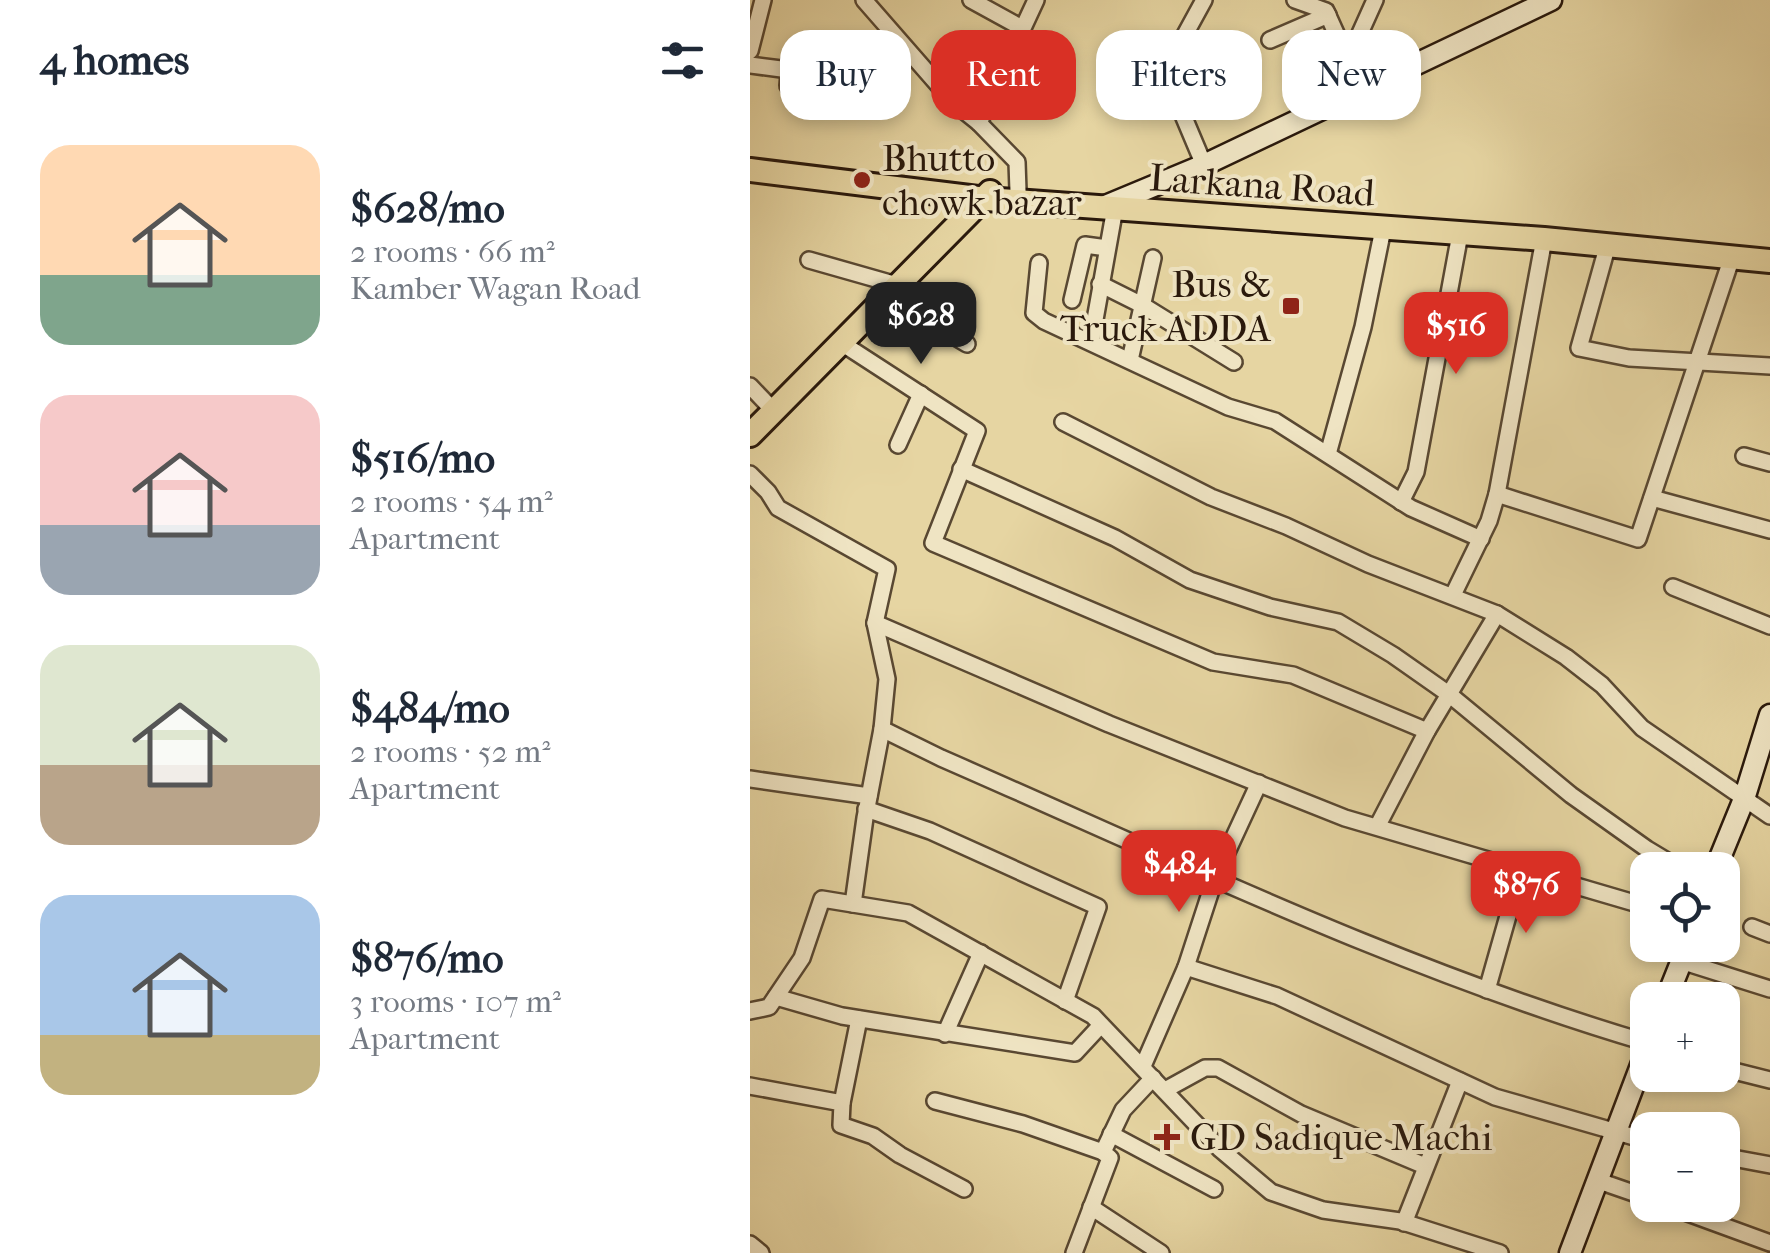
<!DOCTYPE html>
<html lang="en">
<head>
<meta charset="utf-8">
<style>
	:root { --surface:#fff; --page:#f6f6f7; --text:#1f2937; --muted:#747a83; --accent:#d93025 }
	body { margin:0; font-family:"IM FELL French Canon",serif; background:var(--page); color:var(--text); height:100vh; display:flex; flex-direction:column; font-size:38px; white-space:nowrap }
	* { box-sizing:border-box; margin:0 }
	p { font-size:32px; color:var(--muted) }
	.icon { flex:none; width:55px; height:55px; fill:none; stroke:currentColor; stroke-width:2; stroke-linecap:round; stroke-linejoin:round }
	.map { position:relative; flex:1; overflow:hidden }
	.side { display:flex; flex-direction:column; background:var(--surface); width:750px }
	.side>* { flex:none }
	.top-card { position:absolute; left:30px; top:30px; width:840px; height:90px; display:flex; gap:20px }
	.controls { position:absolute; left:880px; top:852px; display:grid; gap:20px }
	.controls a { display:grid; place-items:center; width:110px; height:110px; border-radius:20px; background:var(--surface); box-shadow:0 5px 15px #0003; font-size:50px }
	.price { position:absolute; translate:-50% -85px; padding:0 22px; border-radius:20px; background:var(--accent); color:#fff; font-size:32px; line-height:65px; filter:drop-shadow(0 2px 5px #0008) }
	.price::after { content:''; position:absolute; left:50%; top:60px; width:30px; height:22px; margin-left:-15px; background:inherit; clip-path:polygon(0 0,100% 0,50% 100%) }
	.price.active { background:#222; color:#fff }
	ul { padding:0; list-style:none }
	li { display:flex; align-items:center; gap:30px; height:250px; padding:0 40px }
	li span { display:grid; place-items:center; flex:none; width:280px; height:200px; border-radius:30px; color:#555 }
	li>.icon { margin-inline-start:auto }
	span .icon { width:120px; height:120px; fill:#fffc; stroke-width:1 }
	li b { font-size:42px }
	h2 { display:flex; justify-content:space-between; align-items:center; height:120px; padding:0 40px; font-size:42px }
	.chip { padding:0 35px; border-radius:30px; background:var(--surface); box-shadow:0 5px 15px #0003; font-size:35px; line-height:90px }
	.chip.active { background:var(--accent); color:#fff }
	main { display:flex; flex:1; min-height:0 }
	.map>svg:first-child { display:block }
	.lines { fill:none; stroke-linecap:round; stroke-linejoin:round }
	.street-casing { stroke:#594832; stroke-width:20 }
	.secondary-casing { stroke:#2a190c; stroke-width:25 }
	.primary-casing { stroke:#2a190c; stroke-width:28 }
	.street { stroke:#efe4c3; stroke-width:15 }
	.secondary { stroke:#efe4c3; stroke-width:20 }
	.primary { stroke:#e6d5a2; stroke-width:22 }
	.poi-dot { fill:#8f2418; stroke:#efe4c3; stroke-width:4 }
	.labels { text-anchor:middle; stroke-width:8; stroke-linejoin:round; paint-order:stroke }
	.poi-label { font-size:38px; fill:#2a190c; stroke:#efe4c3; text-anchor:start }
	.street-label { font-size:38px; fill:#2a190c; stroke:#efe4c3 }
</style>
</head>
<body>
<main>
<section class="side">
<h2>4 homes<svg class="icon" aria-label="filters" viewBox="0 0 24 24"><path d="M4 7h16M4 17h16"/><circle cx="9" cy="7" r="2"/><circle cx="15" cy="17" r="2"/></svg></h2>
<ul>
<li><span style="background:linear-gradient(#ffd9b3 65%,#7fa58c 0)"><svg class="icon" aria-label="home" viewBox="0 0 24 24"><path d="M3 11l9-7 9 7M6 9v11h12V9"/></svg></span><div><b>$628/mo</b><p>2 rooms · 66 m²</p><p>Kamber Wagan Road</p></div></li>
<li><span style="background:linear-gradient(#f6c9c9 65%,#9aa5b1 0)"><svg class="icon" aria-label="home" viewBox="0 0 24 24"><path d="M3 11l9-7 9 7M6 9v11h12V9"/></svg></span><div><b>$516/mo</b><p>2 rooms · 54 m²</p><p>Apartment</p></div></li>
<li><span style="background:linear-gradient(#dfe7d0 60%,#b9a48a 0)"><svg class="icon" aria-label="home" viewBox="0 0 24 24"><path d="M3 11l9-7 9 7M6 9v11h12V9"/></svg></span><div><b>$484/mo</b><p>2 rooms · 52 m²</p><p>Apartment</p></div></li>
<li><span style="background:linear-gradient(#a9c7e8 70%,#c2b280 0)"><svg class="icon" aria-label="home" viewBox="0 0 24 24"><path d="M3 11l9-7 9 7M6 9v11h12V9"/></svg></span><div><b>$876/mo</b><p>3 rooms · 107 m²</p><p>Apartment</p></div></li>
</ul>
</section>
<div class="map">
<svg width="1020" height="1253" viewBox="0 0 1020 1253">
	<rect width="100%" height="100%" fill="#e6d5a2"/>
	<filter id="stains"><feTurbulence type="fractalNoise" baseFrequency=".002" numOctaves="4"/><feColorMatrix values="0 0 0 0 .2 0 0 0 0 .09 0 0 0 0 .02 0 0 0 .5 -.17"/></filter>
	<radialGradient id="worn" r=".72"><stop offset=".6" stop-color="#630" stop-opacity="0"/><stop offset="1" stop-color="#630" stop-opacity=".3"/></radialGradient>
	<g class="lines">
		<g class="street-casing">
			<g id="street">
				<polyline points="114,0 204,103 229,123"/>
				<polyline points="221,0 272,28"/>
				<polyline points="545,0 576,11 612,91"/>
				<polyline points="520,40 578,15"/>
				<polyline points="0,51 13,0"/>
				<polyline points="598,60 625,0"/>
				<polyline points="0,65 39,70"/>
				<polyline points="423,84 481,59"/>
				<polyline points="38,86 40,61 70,54 95,59"/>
				<polyline points="454,165 422,89 431,42 454,0"/>
				<polyline points="268,191 267,162 229,123 286,0"/>
				<polyline points="858,244 829,348 879,358 1020,366"/>
				<polyline points="59,260 147,285"/>
				<polyline points="289,263 284,313 294,321 478,407 525,421 661,508 731,539"/>
				<polyline points="350,284 392,305 484,362"/>
				<polyline points="136,296 217,344"/>
				<polyline points="322,300 335,245 357,248"/>
				<polyline points="90,342 227,431 183,543 463,662 543,675 677,731"/>
				<polyline points="341,342 365,208"/>
				<polyline points="380,360 403,258"/>
				<polyline points="0,386 24,411"/>
				<polyline points="313,422 461,497 536,526 618,564 747,614 816,657 852,685 892,728 1020,816"/>
				<polyline points="148,445 171,394"/>
				<polyline points="578,454 613,327 633,229"/>
				<polyline points="994,456 1020,463"/>
				<polyline points="211,469 365,538 440,580 520,607 588,622 643,655 700,695 821,795 897,849 932,870"/>
				<polyline points="0,474 18,492 28,508 137,569 125,623 137,679 132,729 115,818 103,904"/>
				<polyline points="747,494 888,539 982,257"/>
				<polyline points="902,498 1020,530"/>
				<polyline points="651,502 666,472 710,234"/>
				<polyline points="923,587 1020,626"/>
				<polyline points="703,595 739,521 747,494 794,239"/>
				<polyline points="125,623 359,724 595,818 898,907"/>
				<path d="M132 729 191 758C423 859 653 971 898 1043"/>
				<polyline points="0,779 119,796"/>
				<polyline points="116,809 180,831 348,907 315,1001"/>
				<polyline points="628,825 677,731 747,614"/>
				<polyline points="1002,927 1020,934"/>
				<polyline points="931,961 1020,989"/>
				<polyline points="436,967 527,996 745,1097 898,1141"/>
				<polyline points="737,990 771,870"/>
				<polyline points="26,997 92,1016 325,1053 351,1025"/>
				<polyline points="0,1011 19,1007 52,958 72,899 158,913 343,1016 470,1149 521,1192 573,1210 650,1221 750,1253"/>
				<polyline points="195,1034 231,953"/>
				<polyline points="393,1066 436,967 465,878 509,783"/>
				<polyline points="972,1068 1020,1080"/>
				<polyline points="0,1086 92,1103 91,1125 123,1136 150,1155 214,1189"/>
				<polyline points="415,1090 455,1068 468,1068 551,1114 675,1166"/>
				<polyline points="185,1101 273,1124 353,1152"/>
				<polyline points="92,1103 109,1019"/>
				<polyline points="361,1134 464,1189"/>
				<polyline points="972,1156 1020,1165"/>
				<polyline points="846,1180 898,1198"/>
				<polyline points="916,1205 1020,1243"/>
				<polyline points="341,1207 411,1253"/>
				<polyline points="654,1223 710,1081"/>
				<polyline points="0,1244 11,1253"/>
				<polyline points="324,1253 360,1158 353,1152 373,1110 403,1078"/>
			</g>
		</g>
		<g class="secondary-casing">
			<g id="secondary">
				<polyline points="353,207 454,165 801,0"/>
				<polyline points="965,870 994,799 1020,715"/>
				<polyline points="916,1000 938,945"/>
				<polyline points="820,1253 898,1047"/>
			</g>
		</g>
		<g class="primary-casing">
			<g id="primary">
				<polyline points="0,170 236,199 794,239 1020,261"/>
				<polyline points="0,435 240,192"/>
			</g>
		</g>
		<use href="#street" class="street"/>
		<use href="#secondary" class="secondary"/>
		<use href="#primary" class="primary"/>
	</g>
	<g class="poi-dot">
		<circle cx="112" cy="180" r="10"/>
		<rect x="531" y="296" width="20" height="20" rx="5"/>
		<path d="M412 1122h10v10h10v10h-10v10h-10v-10h-10v-10h10z"/>
	</g>
	<g class="labels">
		<g class="poi-label">
			<text x="132" y="171">Bhutto<tspan x="132" dy="44">chowk bazar</tspan></text>
			<text x="521" y="297" text-anchor="end">Bus &amp;<tspan x="521" dy="44">Truck ADDA</tspan></text>
			<text x="440" y="1150">GD Sadique Machi</text>
		</g>
		<g class="street-label">
			<text transform="translate(512 185) rotate(4)" y="13">Larkana Road</text>
		</g>
	</g>
	<rect width="100%" height="100%" filter="url(#stains)"/>
	<rect width="100%" height="100%" fill="url(#worn)"/>
</svg>
<div class="controls">
<a><svg class="icon" aria-label="locate" viewBox="0 0 24 24"><circle cx="12" cy="12" r="6"/><path d="M12 2v4M12 18v4M2 12h4M18 12h4"/></svg></a>
<a>+</a>
<a>−</a>
</div>
<b class="price active" style="left:171px;top:367px">$628</b>
<b class="price" style="left:706px;top:377px">$516</b>
<b class="price" style="left:429px;top:915px">$484</b>
<b class="price" style="left:776px;top:936px">$876</b>
<div class="top-card">
<a class="chip">Buy</a>
<a class="chip active">Rent</a>
<a class="chip">Filters</a>
<a class="chip">New</a>
</div>
</div>
</main>
</body>
</html>
